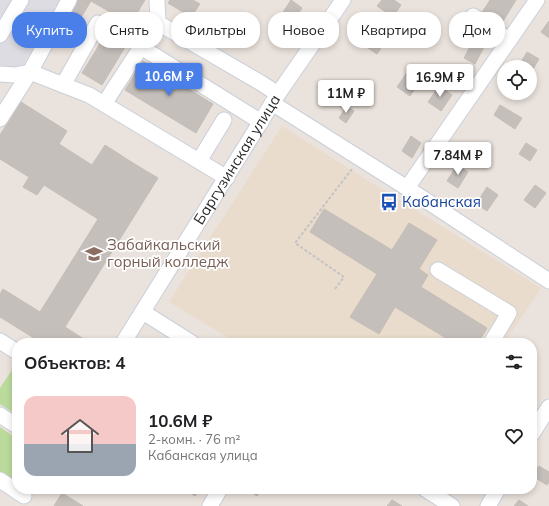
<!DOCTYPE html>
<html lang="ru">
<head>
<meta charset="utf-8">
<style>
	:root { --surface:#fff; --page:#f2f2f2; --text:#202124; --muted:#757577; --line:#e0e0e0; --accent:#4a7ee8 }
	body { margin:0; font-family:Mulish,sans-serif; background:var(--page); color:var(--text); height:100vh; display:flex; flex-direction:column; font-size:15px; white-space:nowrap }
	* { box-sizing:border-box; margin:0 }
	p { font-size:13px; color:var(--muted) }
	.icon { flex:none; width:22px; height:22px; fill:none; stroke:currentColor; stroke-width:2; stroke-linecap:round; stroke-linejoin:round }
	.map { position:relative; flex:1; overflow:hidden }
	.sheet { position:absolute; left:12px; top:338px; width:525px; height:156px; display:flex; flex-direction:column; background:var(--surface); border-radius:16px; box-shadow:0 2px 6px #0003 }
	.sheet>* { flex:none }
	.guide { position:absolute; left:12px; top:12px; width:525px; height:36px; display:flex; gap:8px }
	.tools { position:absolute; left:497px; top:60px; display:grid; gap:8px }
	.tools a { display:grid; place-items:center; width:40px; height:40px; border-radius:50%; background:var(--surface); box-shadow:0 2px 6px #0003; font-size:20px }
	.price { position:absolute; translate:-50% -34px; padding:0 9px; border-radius:4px; background:#fff; color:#222; font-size:13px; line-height:26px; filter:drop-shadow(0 1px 2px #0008) }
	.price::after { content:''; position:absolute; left:50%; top:24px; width:12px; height:9px; margin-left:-6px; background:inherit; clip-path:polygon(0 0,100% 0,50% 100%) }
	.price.selected { background:var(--accent); color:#fff }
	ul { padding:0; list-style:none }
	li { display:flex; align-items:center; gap:12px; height:100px; padding:0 12px }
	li+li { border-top:1px solid var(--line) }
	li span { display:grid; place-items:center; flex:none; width:112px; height:80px; border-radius:12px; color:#555 }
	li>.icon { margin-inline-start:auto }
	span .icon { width:48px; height:48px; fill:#fffc; stroke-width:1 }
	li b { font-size:17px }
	h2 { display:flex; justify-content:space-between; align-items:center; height:48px; padding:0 12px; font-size:17px }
	.chip { padding:0 14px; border-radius:16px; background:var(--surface); box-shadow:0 2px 6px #0003; font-size:14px; line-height:36px }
	.chip.selected { background:var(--accent); color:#fff }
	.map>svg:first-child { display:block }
	.industrial { fill:#dddce2 }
	.education { fill:#eadccc }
	.green { fill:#bbdb9d }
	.building { fill:#c5bfbb; stroke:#c5bdb6 }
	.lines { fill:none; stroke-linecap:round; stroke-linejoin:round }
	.minor-casing { stroke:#cacfd9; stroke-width:17 }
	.path { stroke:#c3c3c3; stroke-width:2; stroke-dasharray:3 2; stroke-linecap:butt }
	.minor { stroke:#fff; stroke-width:15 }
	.labels { text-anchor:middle; stroke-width:3.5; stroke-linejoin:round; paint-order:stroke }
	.street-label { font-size:15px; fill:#292929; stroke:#fff }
	.transit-label { font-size:15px; fill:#164399; stroke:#fff; text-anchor:start }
	.education-label { font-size:15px; fill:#785e54; stroke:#fff; text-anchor:start }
</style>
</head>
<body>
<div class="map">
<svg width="549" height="506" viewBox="0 0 549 506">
	<rect width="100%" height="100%" fill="#eae2dc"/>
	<polygon class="industrial" points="0,0 62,0 19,72 0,67"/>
	<polygon class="education" points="282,126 351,170 541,288 504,343 237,343 169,302"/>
	<g class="green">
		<polygon points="16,364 17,365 17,415 0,404 0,388"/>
		<polygon points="0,427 17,439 17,477 13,483 0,474"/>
	</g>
	<g class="building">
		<polygon points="76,0 145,0 124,35 130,39 102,85 82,73 117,16 91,1 65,44 53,37"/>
		<polygon points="170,0 193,0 200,4 191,17 168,3"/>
		<polygon points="291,0 302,8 290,26 279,18"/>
		<polygon points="382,0 394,0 401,5 393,17 377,6"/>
		<polygon points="490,0 516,0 500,26 481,14"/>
		<polygon points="220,19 241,33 233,45 212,32"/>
		<polygon points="549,21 549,38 541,32"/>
		<polygon points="367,26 387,39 377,54 357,41"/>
		<polygon points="474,39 485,45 475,64 464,58"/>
		<polygon points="527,52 539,59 530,74 530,67 518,67"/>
		<polygon points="143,61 213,104 196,133 125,90"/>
		<polygon points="408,71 421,79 410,96 397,87"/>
		<polygon points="439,86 452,95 441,111 428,102"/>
		<polygon points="21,102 67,131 59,144 92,165 105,145 133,163 98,219 44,185 37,195 23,187 29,177 0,159 0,135"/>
		<polygon points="500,105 522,118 515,129 494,115"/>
		<polygon points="347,106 354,111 346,123 339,118"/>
		<polygon points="411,136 421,143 412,158 402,151"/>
		<polygon points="526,143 537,150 530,161 519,154"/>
		<polygon points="133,163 158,178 65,327 90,343 42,343 0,317 0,294 3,289 40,312"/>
		<polygon points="457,165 468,172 458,188 447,181"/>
		<polygon points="535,185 546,193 535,208 524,200"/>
		<polygon points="487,187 498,195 487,211 476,204"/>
		<polygon points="324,209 392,250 409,223 437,240 419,269 428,275 421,287 487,328 478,343 454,343 395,307 379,334 350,317 377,274 310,232"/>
		<polygon points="539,466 549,472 549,482 547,485 532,476"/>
		<polygon points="184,489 200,489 195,496"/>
		<polygon points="246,489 262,489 257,496"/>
		<polygon points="62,493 83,506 54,506"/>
		<polygon points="392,500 402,506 387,506"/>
		<polygon points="519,500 528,506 514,506"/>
	</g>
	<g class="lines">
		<g class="minor-casing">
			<g id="minor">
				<polyline points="157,0 158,23 261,83 278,94"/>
				<polyline points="473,16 509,40"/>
				<polyline points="0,35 21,0"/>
				<polyline points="141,47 158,23"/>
				<polyline points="0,74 15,75 30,72 89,95 227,178"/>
				<polyline points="63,85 98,23"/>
				<polyline points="272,103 407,188 549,281"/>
				<polyline points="104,104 141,47 261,122"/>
				<polyline points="0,119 30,72 69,0"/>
				<polyline points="199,161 224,120"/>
				<polyline points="407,188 537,0"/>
				<polyline points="438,270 509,313 491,343"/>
				<polyline points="143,312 192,343"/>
				<polyline points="0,341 17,352"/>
				<path id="s1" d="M123 343 278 94 343 0"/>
				<polyline points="0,415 17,426"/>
				<polyline points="532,434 549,407"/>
				<polyline points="0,480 24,496"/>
				<polyline points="425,489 452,506"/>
				<polyline points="210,506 220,489"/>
				<polyline points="488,506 498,489"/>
			</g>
		</g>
		<polyline class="path" points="335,289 344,277 295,243 352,169"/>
		<use href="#minor" class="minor"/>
	</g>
	<defs>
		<g id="bus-bare" transform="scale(1.38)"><path d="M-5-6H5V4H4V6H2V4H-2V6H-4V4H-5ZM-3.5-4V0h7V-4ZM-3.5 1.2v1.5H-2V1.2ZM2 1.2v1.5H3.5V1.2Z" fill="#1a4fb4" stroke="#fff" stroke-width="2.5" paint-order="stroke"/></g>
		<g id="university-bare" transform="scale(1.38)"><path d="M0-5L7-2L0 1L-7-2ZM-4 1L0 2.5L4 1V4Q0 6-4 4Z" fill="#8d6e63" stroke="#fff" stroke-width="2.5" paint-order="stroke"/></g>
	</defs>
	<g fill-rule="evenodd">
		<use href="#bus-bare" x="389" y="202"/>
		<use href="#university-bare" x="94" y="254"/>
	</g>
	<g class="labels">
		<g class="street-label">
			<text dy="5" stroke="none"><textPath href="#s1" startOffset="216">Баргузинская улица</textPath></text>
		</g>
		<g class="transit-label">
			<text x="402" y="207">Кабанская</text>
		</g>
		<g class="education-label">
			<text x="107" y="250">Забайкальский<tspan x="107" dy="17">горный колледж</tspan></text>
		</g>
	</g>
</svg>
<div class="tools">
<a><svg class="icon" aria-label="locate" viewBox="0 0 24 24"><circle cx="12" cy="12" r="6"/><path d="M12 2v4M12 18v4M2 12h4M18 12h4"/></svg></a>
</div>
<b class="price selected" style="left:169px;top:97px">10.6M ₽</b>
<b class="price" style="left:440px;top:98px">16.9M ₽</b>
<b class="price" style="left:346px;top:114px">11M ₽</b>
<b class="price" style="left:458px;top:176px">7.84M ₽</b>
<div class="guide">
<a class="chip selected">Купить</a>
<a class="chip">Снять</a>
<a class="chip">Фильтры</a>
<a class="chip">Новое</a>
<a class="chip">Квартира</a>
<a class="chip">Дом</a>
</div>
<section class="sheet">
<h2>Объектов: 4<svg class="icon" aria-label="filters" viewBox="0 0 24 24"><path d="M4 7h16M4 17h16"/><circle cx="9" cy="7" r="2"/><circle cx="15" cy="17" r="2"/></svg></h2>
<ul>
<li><span style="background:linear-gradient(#f6c9c9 60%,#9aa5b1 0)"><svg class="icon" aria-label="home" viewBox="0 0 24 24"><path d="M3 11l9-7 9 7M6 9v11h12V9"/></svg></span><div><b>10.6M ₽</b><p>2-комн. · 76 m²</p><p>Кабанская улица</p></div><svg class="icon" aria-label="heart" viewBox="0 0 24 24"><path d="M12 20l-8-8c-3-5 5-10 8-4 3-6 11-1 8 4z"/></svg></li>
</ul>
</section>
</div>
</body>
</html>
